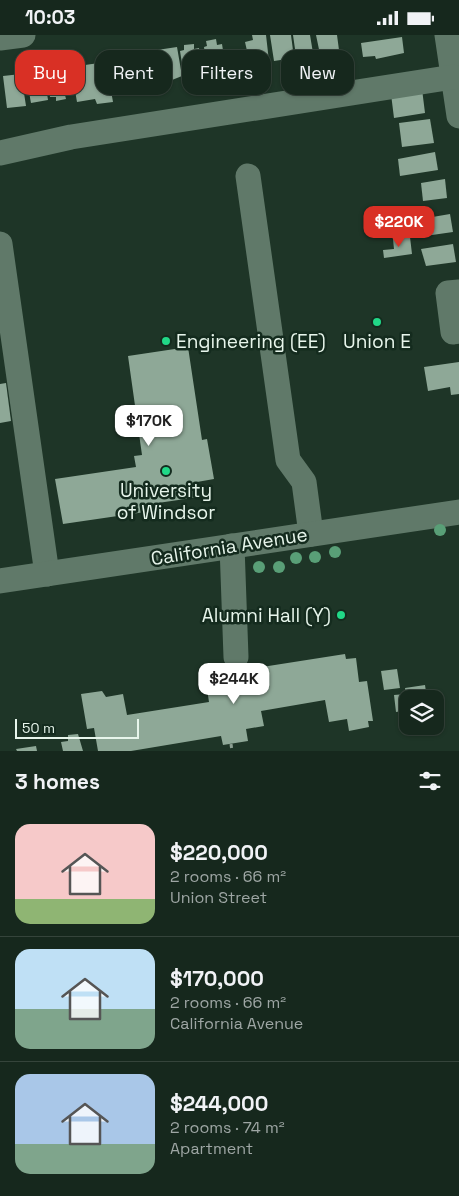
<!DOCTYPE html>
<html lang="en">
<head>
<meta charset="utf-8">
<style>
	:root { --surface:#16281d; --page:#1f3026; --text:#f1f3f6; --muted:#9ea6a4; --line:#35443b; --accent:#d93025 }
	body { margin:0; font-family:"Space Grotesk",sans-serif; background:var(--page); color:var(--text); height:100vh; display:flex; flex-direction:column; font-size:19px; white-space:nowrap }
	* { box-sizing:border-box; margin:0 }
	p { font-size:16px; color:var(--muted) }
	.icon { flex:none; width:28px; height:28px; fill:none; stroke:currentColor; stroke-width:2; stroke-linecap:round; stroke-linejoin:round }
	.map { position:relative; height:716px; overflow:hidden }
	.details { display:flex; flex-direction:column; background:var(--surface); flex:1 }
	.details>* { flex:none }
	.guide { position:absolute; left:15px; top:15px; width:430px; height:45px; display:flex; gap:10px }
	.fabs { position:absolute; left:399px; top:655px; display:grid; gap:10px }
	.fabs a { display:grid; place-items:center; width:45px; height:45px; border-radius:10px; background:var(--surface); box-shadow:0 1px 4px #0004,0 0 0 1px var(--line); font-size:25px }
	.scale { position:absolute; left:15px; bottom:12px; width:124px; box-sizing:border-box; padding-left:5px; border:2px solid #e7f5eb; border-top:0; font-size:14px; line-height:18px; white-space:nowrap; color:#e7f5eb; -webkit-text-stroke:4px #142b1e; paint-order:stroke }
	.price { position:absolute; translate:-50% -42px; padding:0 11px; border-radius:10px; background:#fff; color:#222; font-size:16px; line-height:32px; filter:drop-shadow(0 1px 2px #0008) }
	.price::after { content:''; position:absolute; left:50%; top:30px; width:15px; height:11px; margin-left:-8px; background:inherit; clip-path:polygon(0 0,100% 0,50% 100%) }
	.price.active { background:var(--accent); color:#fff }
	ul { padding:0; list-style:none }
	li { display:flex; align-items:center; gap:15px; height:125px; padding:0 15px }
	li+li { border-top:1px solid var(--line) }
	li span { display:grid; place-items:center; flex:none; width:140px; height:100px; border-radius:15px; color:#555 }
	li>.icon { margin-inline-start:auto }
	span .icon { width:60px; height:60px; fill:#fffc; stroke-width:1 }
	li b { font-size:21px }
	h2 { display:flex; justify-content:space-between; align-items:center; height:60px; padding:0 15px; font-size:21px }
	.pill { padding:0 18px; border-radius:15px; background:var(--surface); box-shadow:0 1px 4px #0004,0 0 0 1px var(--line); font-size:18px; line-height:45px }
	.pill.active { background:var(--accent); color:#fff }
	.status { display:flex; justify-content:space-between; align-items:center; height:35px; padding:0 25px; background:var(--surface); direction:ltr }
	.status svg { height:14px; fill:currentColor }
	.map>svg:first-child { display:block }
	.building { fill:#8ea897 }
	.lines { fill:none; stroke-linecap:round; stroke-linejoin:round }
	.path { stroke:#8b9e92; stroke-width:3; stroke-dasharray:4 4; stroke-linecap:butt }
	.minor { stroke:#607969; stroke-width:25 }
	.tree { fill:#599f77 }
	.poi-dot { fill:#21d887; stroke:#142b1e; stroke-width:2 }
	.labels { text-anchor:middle; stroke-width:5; stroke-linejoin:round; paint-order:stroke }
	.poi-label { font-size:19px; fill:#e7f5eb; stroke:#142b1e }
	.street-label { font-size:19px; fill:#e7f5eb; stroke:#142b1e }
</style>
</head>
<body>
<div class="status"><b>10:03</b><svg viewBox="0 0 49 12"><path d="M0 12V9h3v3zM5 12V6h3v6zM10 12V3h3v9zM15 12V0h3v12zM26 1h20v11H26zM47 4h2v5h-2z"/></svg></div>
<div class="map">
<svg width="459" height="716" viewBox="0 0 459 716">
	<rect width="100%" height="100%" fill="#1e3527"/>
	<g class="building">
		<polygon points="252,0 266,0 270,35 252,38 245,7 253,5"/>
		<polygon points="270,0 291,0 294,23 274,26"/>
		<polygon points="293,0 310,0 313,18 308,19 308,22 296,21"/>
		<polygon points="316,0 337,0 339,15 329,17 330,23 321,24"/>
		<polygon points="402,2 404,18 376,24 375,21 363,22 361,8"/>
		<polygon points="216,4 217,10 222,9 227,41 208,44 204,12 207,11 206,6"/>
		<polygon points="194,9 194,14 199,13 202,38 201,43 189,45 188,40 184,41 180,16 184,15 184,10"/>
		<polygon points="177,12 182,41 167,47 167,44 161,44 157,15"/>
		<polygon points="155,15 159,45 154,46 155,53 147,54 146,48 140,49 135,18"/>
		<polygon points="125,20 133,55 119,57 114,27 117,26 116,22"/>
		<polygon points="106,27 113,67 97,69 95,64 77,67 71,32"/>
		<polygon points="65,28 70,59 65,60 66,64 56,66 56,62 50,62 45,31"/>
		<polygon points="43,32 48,65 31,68 25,35"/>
		<polygon points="21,39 26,71 7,73 3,41"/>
		<polygon points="422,54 425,78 394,83 391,59"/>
		<polygon points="430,84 434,108 402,112 399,88"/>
		<polygon points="435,117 438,135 400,141 398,124"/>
		<polygon points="445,144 447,163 423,166 421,148"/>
		<polygon points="450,179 453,197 418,202 415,185"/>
		<polygon points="410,202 412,219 384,223 383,215 394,214 393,204"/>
		<polygon points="453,209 456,227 426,231 421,214"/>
		<polygon points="188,312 202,405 207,404 214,444 197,447 199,462 144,470 145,477 63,489 55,444 136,432 134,421 142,420 128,321"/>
		<polygon points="459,327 459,359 451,360 450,352 428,356 424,332"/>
		<polygon points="6,348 11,386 0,388 0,349"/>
		<polygon points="345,619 346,624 356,623 359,647 367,646 373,686 368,686 369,692 349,696 347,684 329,687 325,665 261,676 264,691 246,694 248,706 223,710 221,701 131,716 98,716 94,693 87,694 81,659 102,656 106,662 123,659 127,680 209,667 205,641"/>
		<polygon points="397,634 400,653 384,655 381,636"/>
		<polygon points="425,650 427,664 408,664 408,675 396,677 394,660 406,659 405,653"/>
		<polygon points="78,699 83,716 63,716 61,707 68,706 68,700"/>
		<polygon points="36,711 37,716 17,716 16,714"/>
	</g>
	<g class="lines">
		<polyline class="path" points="231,709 232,716"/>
		<g class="minor">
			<polyline points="447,0 459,81"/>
			<polyline points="0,3 23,0"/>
			<polyline points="0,118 71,102 453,42"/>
			<polyline points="248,141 288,425 304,447 311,499"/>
			<polyline points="0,209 47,539"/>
			<polyline points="459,257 448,258 453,297 459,296"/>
			<polyline points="232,511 236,622"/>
			<polyline points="0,546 459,477"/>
		</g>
	</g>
	<g class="tree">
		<circle cx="440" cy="495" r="6"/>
		<circle cx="335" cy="517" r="6"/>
		<circle cx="315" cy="522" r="6"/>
		<circle cx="296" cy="523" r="6"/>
		<circle cx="259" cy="532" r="6"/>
		<circle cx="279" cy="532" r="6"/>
	</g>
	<g class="poi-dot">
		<circle cx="377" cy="287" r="5"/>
		<circle cx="166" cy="306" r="5"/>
		<circle cx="166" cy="436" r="5"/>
		<circle cx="341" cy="580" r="5"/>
	</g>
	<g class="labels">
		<g class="poi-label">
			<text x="176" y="313" text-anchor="start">Engineering (EE)</text>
			<text x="377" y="313">Union E</text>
			<text x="166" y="462">University<tspan x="166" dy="22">of Windsor</tspan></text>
			<text x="331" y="587" text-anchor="end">Alumni Hall (Y)</text>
		</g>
		<g class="street-label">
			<text transform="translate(229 511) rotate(-9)" y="7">California Avenue</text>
		</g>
	</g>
</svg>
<div class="fabs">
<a><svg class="icon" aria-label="layers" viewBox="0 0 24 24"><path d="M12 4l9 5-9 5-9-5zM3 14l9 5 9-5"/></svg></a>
</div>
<div class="scale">50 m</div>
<b class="price active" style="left:399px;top:213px">$220K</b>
<b class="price" style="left:149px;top:412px">$170K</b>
<b class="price" style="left:234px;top:670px">$244K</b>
<div class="guide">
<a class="pill active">Buy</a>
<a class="pill">Rent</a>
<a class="pill">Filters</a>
<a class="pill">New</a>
</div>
</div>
<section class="details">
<h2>3 homes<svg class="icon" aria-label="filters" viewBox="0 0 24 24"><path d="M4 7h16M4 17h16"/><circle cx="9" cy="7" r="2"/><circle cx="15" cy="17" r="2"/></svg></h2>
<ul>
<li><span style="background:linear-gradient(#f6c9c9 75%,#8fb573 0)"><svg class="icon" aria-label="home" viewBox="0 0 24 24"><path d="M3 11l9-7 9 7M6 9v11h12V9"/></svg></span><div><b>$220,000</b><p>2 rooms · 66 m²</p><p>Union Street</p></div></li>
<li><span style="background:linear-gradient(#bfe0f5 60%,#7fa58c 0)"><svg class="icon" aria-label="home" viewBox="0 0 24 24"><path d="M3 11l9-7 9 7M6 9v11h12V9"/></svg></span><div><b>$170,000</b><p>2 rooms · 66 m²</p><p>California Avenue</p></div></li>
<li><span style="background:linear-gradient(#a9c7e8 70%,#7fa58c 0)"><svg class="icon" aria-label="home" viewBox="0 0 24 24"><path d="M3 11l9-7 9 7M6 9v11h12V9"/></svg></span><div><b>$244,000</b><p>2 rooms · 74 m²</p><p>Apartment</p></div></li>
</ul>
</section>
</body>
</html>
